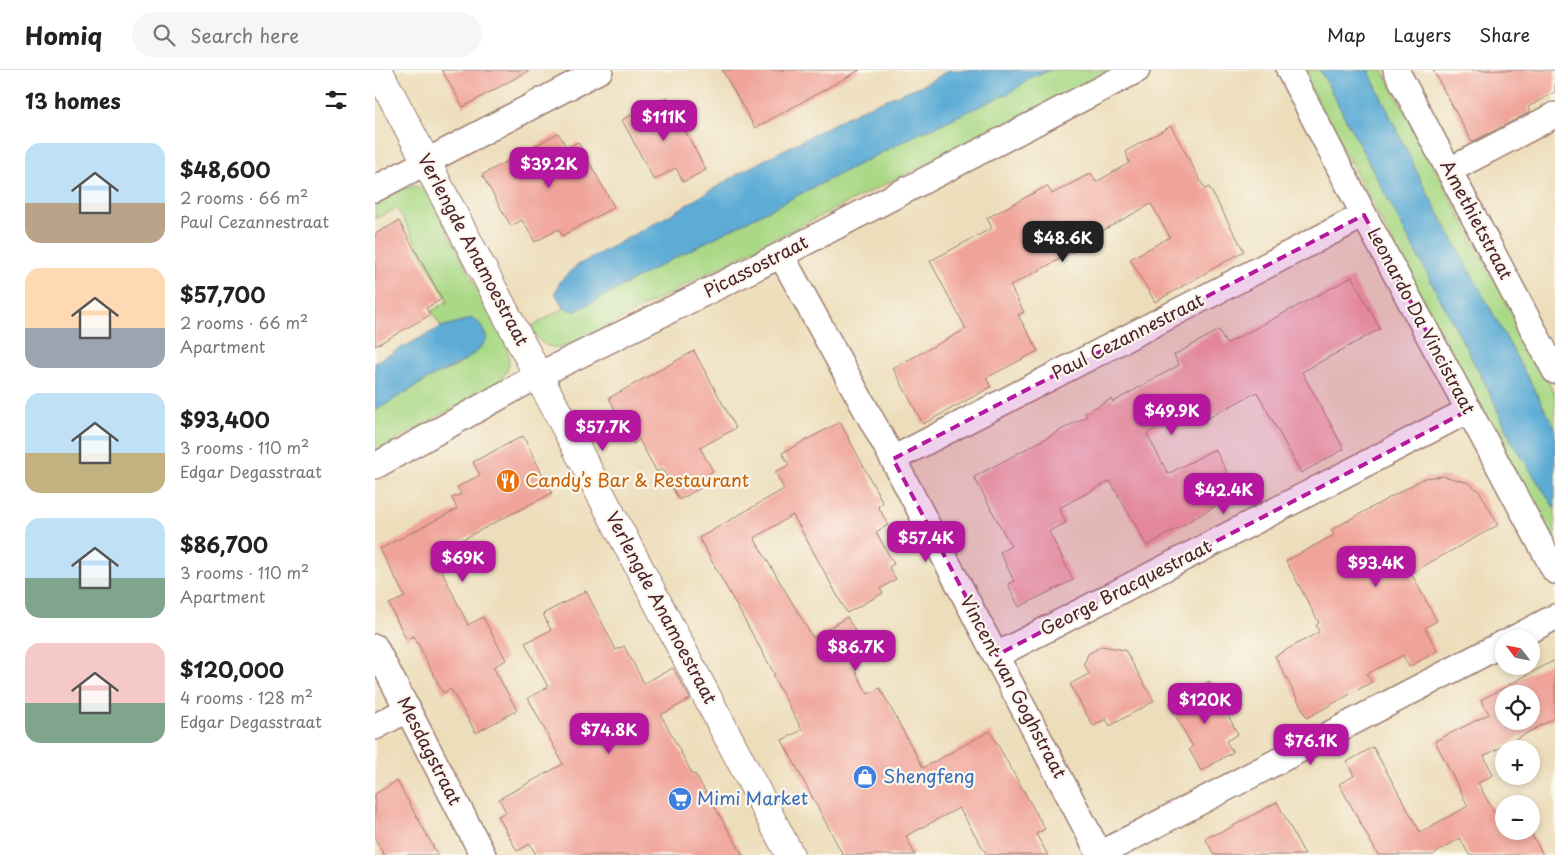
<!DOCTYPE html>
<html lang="en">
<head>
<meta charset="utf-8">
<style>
	:root { --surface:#fff; --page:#f6f6f6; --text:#222; --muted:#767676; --line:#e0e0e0; --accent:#b5179e }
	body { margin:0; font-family:"Playpen Sans",sans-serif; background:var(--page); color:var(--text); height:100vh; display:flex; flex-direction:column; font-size:19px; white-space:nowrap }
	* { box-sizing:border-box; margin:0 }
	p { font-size:16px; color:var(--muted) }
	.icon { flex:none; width:28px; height:28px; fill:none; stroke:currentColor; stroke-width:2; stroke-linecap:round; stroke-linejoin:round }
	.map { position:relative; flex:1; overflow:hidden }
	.drawer { display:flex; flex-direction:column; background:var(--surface); width:375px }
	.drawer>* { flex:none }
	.needle { width:32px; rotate:302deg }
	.controls { position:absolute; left:1120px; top:560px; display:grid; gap:10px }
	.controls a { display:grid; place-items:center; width:45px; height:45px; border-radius:50%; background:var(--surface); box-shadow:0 2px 8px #0003; font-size:25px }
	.price { position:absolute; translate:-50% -42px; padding:0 11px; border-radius:10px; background:var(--accent); color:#fff; font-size:16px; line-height:32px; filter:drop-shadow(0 1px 2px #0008) }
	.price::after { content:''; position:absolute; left:50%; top:30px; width:15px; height:11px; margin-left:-8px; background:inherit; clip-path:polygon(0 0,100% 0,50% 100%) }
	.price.active { background:#222; color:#fff }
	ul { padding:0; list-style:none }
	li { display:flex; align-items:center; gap:15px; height:125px; padding:0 25px }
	li span { display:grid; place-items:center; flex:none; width:140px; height:100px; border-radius:15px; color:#555 }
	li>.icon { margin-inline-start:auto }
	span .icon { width:60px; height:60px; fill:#fffc; stroke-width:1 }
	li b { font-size:21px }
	h2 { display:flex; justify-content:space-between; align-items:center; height:60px; padding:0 25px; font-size:21px }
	header { display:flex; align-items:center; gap:30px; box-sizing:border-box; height:70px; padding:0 25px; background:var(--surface); border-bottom:1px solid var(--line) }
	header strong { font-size:24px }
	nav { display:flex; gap:28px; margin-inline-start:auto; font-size:18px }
	.search { width:350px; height:45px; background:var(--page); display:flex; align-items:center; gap:12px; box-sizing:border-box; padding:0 18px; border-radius:28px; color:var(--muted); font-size:19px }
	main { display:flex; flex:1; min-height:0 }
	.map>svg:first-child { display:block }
	.green { fill:#aad986; stroke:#7a7c58 }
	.water { fill:#5bacd6; stroke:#526680 }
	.building { fill:#f0a399; fill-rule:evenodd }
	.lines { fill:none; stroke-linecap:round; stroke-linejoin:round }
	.minor-casing { stroke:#9c7e73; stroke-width:28 }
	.tertiary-casing { stroke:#9c7e73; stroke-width:30 }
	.minor { stroke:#fff; stroke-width:25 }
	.tertiary { stroke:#fff; stroke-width:28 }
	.marked { fill:#b5179e; fill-opacity:0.2; stroke:#b5179e; stroke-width:4; stroke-dasharray:10 6; stroke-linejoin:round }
	.labels { text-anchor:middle; stroke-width:4.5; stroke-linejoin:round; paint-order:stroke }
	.street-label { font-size:18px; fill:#4a1f2b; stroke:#fbf7ec }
	.food-label { font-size:18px; fill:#c56008; stroke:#fbf7ec; text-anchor:start }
	.shop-label { font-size:18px; fill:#366cbe; stroke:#fbf7ec; text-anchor:start }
</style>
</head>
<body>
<header>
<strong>Homiq</strong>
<div class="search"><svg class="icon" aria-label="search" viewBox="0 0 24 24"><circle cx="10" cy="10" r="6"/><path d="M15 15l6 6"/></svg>Search here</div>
<nav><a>Map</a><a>Layers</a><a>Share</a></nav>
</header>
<main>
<section class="drawer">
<h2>13 homes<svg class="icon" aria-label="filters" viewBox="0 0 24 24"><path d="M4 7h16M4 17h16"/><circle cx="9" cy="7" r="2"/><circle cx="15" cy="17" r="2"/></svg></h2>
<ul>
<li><span style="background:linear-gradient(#bfe0f5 60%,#b9a48a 0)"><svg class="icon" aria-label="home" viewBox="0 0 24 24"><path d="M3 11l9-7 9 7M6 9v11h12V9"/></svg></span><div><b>$48,600</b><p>2 rooms · 66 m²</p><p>Paul Cezannestraat</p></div></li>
<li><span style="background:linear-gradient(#ffd9b3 60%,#9aa5b1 0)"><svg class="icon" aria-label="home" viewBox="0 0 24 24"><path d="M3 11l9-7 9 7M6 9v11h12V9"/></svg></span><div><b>$57,700</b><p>2 rooms · 66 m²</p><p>Apartment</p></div></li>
<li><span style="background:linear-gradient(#bfe0f5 60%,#c2b280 0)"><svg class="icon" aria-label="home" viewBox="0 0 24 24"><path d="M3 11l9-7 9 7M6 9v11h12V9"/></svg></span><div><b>$93,400</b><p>3 rooms · 110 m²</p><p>Edgar Degasstraat</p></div></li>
<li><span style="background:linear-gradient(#bfe0f5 60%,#7fa58c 0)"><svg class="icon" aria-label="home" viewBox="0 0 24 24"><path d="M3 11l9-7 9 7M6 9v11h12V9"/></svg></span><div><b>$86,700</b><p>3 rooms · 110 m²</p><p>Apartment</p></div></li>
<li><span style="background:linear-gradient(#f6c9c9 60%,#7fa58c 0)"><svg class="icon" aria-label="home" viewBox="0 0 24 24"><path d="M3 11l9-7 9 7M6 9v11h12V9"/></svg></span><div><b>$120,000</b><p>4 rooms · 128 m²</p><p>Edgar Degasstraat</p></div></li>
</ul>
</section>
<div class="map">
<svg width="1180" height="785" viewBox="0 0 1180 785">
	<rect width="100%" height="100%" fill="#fbf7ec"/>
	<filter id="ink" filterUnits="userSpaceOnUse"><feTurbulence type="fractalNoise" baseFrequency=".02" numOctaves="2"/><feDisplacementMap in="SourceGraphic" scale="10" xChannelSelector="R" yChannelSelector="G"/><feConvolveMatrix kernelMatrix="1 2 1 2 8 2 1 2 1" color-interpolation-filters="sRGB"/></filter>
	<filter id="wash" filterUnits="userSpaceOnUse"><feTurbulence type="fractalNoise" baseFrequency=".0096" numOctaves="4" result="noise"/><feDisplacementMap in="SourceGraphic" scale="20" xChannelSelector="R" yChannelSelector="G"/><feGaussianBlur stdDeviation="1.12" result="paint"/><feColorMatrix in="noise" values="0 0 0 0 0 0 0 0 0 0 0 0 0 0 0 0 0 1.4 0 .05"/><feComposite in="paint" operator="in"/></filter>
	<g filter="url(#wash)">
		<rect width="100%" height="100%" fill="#eddebb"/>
		<g class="green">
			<path d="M676 0H741L397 170 192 277C171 279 166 275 156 257L189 238 201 241 286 195 539 66 636 22 657 7Z"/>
			<polygon points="926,0 945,0 1116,325 1136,370 1180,439 1180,476"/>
			<polygon points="993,0 1008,0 1180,325 1180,358 1047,113"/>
			<path d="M41 116 53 123 130 272C136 292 136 298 123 313L0 382V341L60 305 83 296 98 248 66 257 57 241 73 231 22 138 0 149V131L28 118Z"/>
		</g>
		<g class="water">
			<polygon points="574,0 676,0 657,7 636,22 539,66 286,195 201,241 189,238 180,223 186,210 201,196 293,146 368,101 487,39 552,13"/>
			<polygon points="945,0 993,0 1047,113 1180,358 1180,439 1136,370 1116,325"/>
			<path d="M98 248 105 254 112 268C100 289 80 295 60 305 39 316 20 329 0 341V292L66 257Z"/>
		</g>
		<g id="blocks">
			<g class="building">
				<polygon points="67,0 155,0 88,37"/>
				<polygon points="347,0 485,0 380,58"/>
				<polygon points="1058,0 1180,0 1180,22 1153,37 1155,42 1097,72"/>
				<polygon points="292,27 331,100 308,112 301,98 279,110 247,50"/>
				<polygon points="796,56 830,119 834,117 869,181 780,232 755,189 795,167 776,134 703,174 705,178 635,216 649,242 643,245 663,281 611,308 616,317 548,354 518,298 591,259 555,191 617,158 612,148 672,116 677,124 716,103 721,112 754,93 751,81"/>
				<polygon points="183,63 192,78 203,72 239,137 187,166 184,159 160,172 147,150 136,156 107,105"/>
				<polygon points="24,151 67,229 51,238 55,245 0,276 0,164"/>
				<polygon points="977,207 1005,259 927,302 969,379 926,403 882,322 833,348 825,333 772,364 793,404 840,379 863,423 772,476 735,411 684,438 691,453 674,461 698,510 644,537 633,514 639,511 625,482 636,476 599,407 712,346 710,343 736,329 738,332 804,295 799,285 844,260 851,274"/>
				<polygon points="319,281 361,358 325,378 338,401 332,405 336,412 304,430 287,399 282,402 264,370 258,374 234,328"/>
				<polygon points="465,352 508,433 503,436 513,455 501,462 519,494 514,497 521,509 505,519 508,523 472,543 418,445 379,468 438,568 472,547 483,566 466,576 493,624 505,618 548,698 615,661 670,759 661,764 673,785 612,785 584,738 531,766 540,785 468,785 407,670 427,660 398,606 400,605 324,468 409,419 400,402 414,395 407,383"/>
				<polygon points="148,366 177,423 69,479 72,486 62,491 93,555 108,547 131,590 118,597 142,640 101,663 76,619 68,623 39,566 31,569 14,534 30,527 5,479 82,439 77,428 86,424 82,417 105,405 98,392"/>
				<polygon points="1068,406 1094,413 1105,422 1123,455 1036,503 1062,551 1050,558 1062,581 1034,597 1028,585 992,604 997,612 932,648 900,586 944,562 941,555 944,553 911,491 959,465 956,460 1050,408"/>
				<polygon points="211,521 241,580 249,576 269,613 298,598 315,629 286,645 318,705 320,704 368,785 161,785 155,774 142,781 123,746 131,742 124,729 188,694 153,628 173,617 150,573 176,560 168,544"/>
				<polygon points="727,576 750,580 779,631 735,656 731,649 718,656 695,614 714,604 709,594 713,584"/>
				<path d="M1180 590V648L1109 686 1118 705 1103 713 1129 761H1155L1168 785H1094L1085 768 1058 785H1003L964 714 979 706 972 692 998 677 1045 762 1093 736 1060 671 1114 644 1106 630ZM1129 624H1156V651H1129Z"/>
				<polygon points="834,611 863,664 851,671 858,682 826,701 814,679 818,677 794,634"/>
				<polygon points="22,711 63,785 9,785 0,769 0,724"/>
				<polygon points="902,732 930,785 839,785 830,768 851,760"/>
			</g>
		</g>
	</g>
	<g filter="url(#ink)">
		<use href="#blocks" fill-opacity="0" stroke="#9c7e73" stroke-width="1"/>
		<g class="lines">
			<g class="minor-casing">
				<g id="minor">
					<polyline points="914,0 989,145 1180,501"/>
					<polyline points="1021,0 1180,301"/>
					<polyline points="1075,100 1180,45"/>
					<polyline points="0,119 225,0"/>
					<polyline points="406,185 518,389 725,785"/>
					<polyline points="518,389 989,145"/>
					<polyline points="0,396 164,305 406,185 762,0"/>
					<polyline points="1138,569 1180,547"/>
					<polyline points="0,577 108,785"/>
					<polyline points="622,585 1094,340"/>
					<polyline points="0,657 33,639"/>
					<polyline points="725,784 1129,573"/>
				</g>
			</g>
			<g class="tertiary-casing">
				<polyline id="tertiary" points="3,0 415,785"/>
			</g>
			<use href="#minor" class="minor"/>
			<use href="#tertiary" class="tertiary"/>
		</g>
	</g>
	<path class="marked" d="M989 145 1094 340 622 585 518 389Z"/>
	<defs>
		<g id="restaurant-disc" transform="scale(1.25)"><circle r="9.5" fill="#e8710a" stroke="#fbf7ec"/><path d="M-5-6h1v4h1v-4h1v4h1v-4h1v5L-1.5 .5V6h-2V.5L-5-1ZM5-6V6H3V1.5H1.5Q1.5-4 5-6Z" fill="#fff"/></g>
		<g id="shop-disc" transform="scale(1.25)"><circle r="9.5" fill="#3f7fe0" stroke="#fbf7ec"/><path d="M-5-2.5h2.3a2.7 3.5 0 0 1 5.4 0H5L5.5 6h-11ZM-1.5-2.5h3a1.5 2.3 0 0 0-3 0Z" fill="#fff"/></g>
		<g id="supermarket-disc" transform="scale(1.25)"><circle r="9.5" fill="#3f7fe0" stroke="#fbf7ec"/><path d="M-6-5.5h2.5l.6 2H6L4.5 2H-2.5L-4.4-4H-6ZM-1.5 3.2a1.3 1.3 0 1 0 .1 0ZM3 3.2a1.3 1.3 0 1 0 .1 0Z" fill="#fff"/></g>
	</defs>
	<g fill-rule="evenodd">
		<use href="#restaurant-disc" x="133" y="411"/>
		<use href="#shop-disc" x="490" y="707"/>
		<use href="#supermarket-disc" x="305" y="729"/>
	</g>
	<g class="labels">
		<g class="street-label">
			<text transform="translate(1101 150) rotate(62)" y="6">Amethietstraat</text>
			<text transform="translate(98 180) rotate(62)" y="6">Verlengde Anamoestraat</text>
			<text transform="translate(381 197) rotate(-27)" y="6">Picassostraat</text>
			<text transform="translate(1046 251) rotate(62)" y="6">Leonardo Da Vincistraat</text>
			<text transform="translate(753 267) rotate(-27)" y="6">Paul Cezannestraat</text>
			<text transform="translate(751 518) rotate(-27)" y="6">George Bracquestraat</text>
			<text transform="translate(286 538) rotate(62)" y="6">Verlengde Anamoestraat</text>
			<text transform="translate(638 617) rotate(62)" y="6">Vincent van Goghstraat</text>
			<text transform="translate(54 681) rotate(63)" y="6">Mesdagstraat</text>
		</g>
		<g class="food-label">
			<text x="150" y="417">Candy’s Bar &amp; Restaurant</text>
		</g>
		<g class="shop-label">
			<text x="508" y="713">Shengfeng</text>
			<text x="322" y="735">Mimi Market</text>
		</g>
	</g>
</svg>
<div class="controls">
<a><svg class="needle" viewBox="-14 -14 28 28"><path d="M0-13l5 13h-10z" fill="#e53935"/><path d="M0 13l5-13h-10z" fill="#767676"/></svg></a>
<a><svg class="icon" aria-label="locate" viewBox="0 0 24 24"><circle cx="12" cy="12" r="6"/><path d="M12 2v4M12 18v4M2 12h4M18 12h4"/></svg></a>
<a>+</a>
<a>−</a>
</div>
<b class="price" style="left:289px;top:72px">$111K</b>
<b class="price" style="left:174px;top:119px">$39.2K</b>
<b class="price active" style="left:688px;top:193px">$48.6K</b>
<b class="price" style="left:797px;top:366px">$49.9K</b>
<b class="price" style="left:228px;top:382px">$57.7K</b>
<b class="price" style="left:849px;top:445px">$42.4K</b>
<b class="price" style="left:551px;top:493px">$57.4K</b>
<b class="price" style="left:88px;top:513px">$69K</b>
<b class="price" style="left:1001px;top:518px">$93.4K</b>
<b class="price" style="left:481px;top:602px">$86.7K</b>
<b class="price" style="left:830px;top:655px">$120K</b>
<b class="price" style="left:234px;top:685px">$74.8K</b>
<b class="price" style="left:936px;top:696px">$76.1K</b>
</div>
</main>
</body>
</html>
